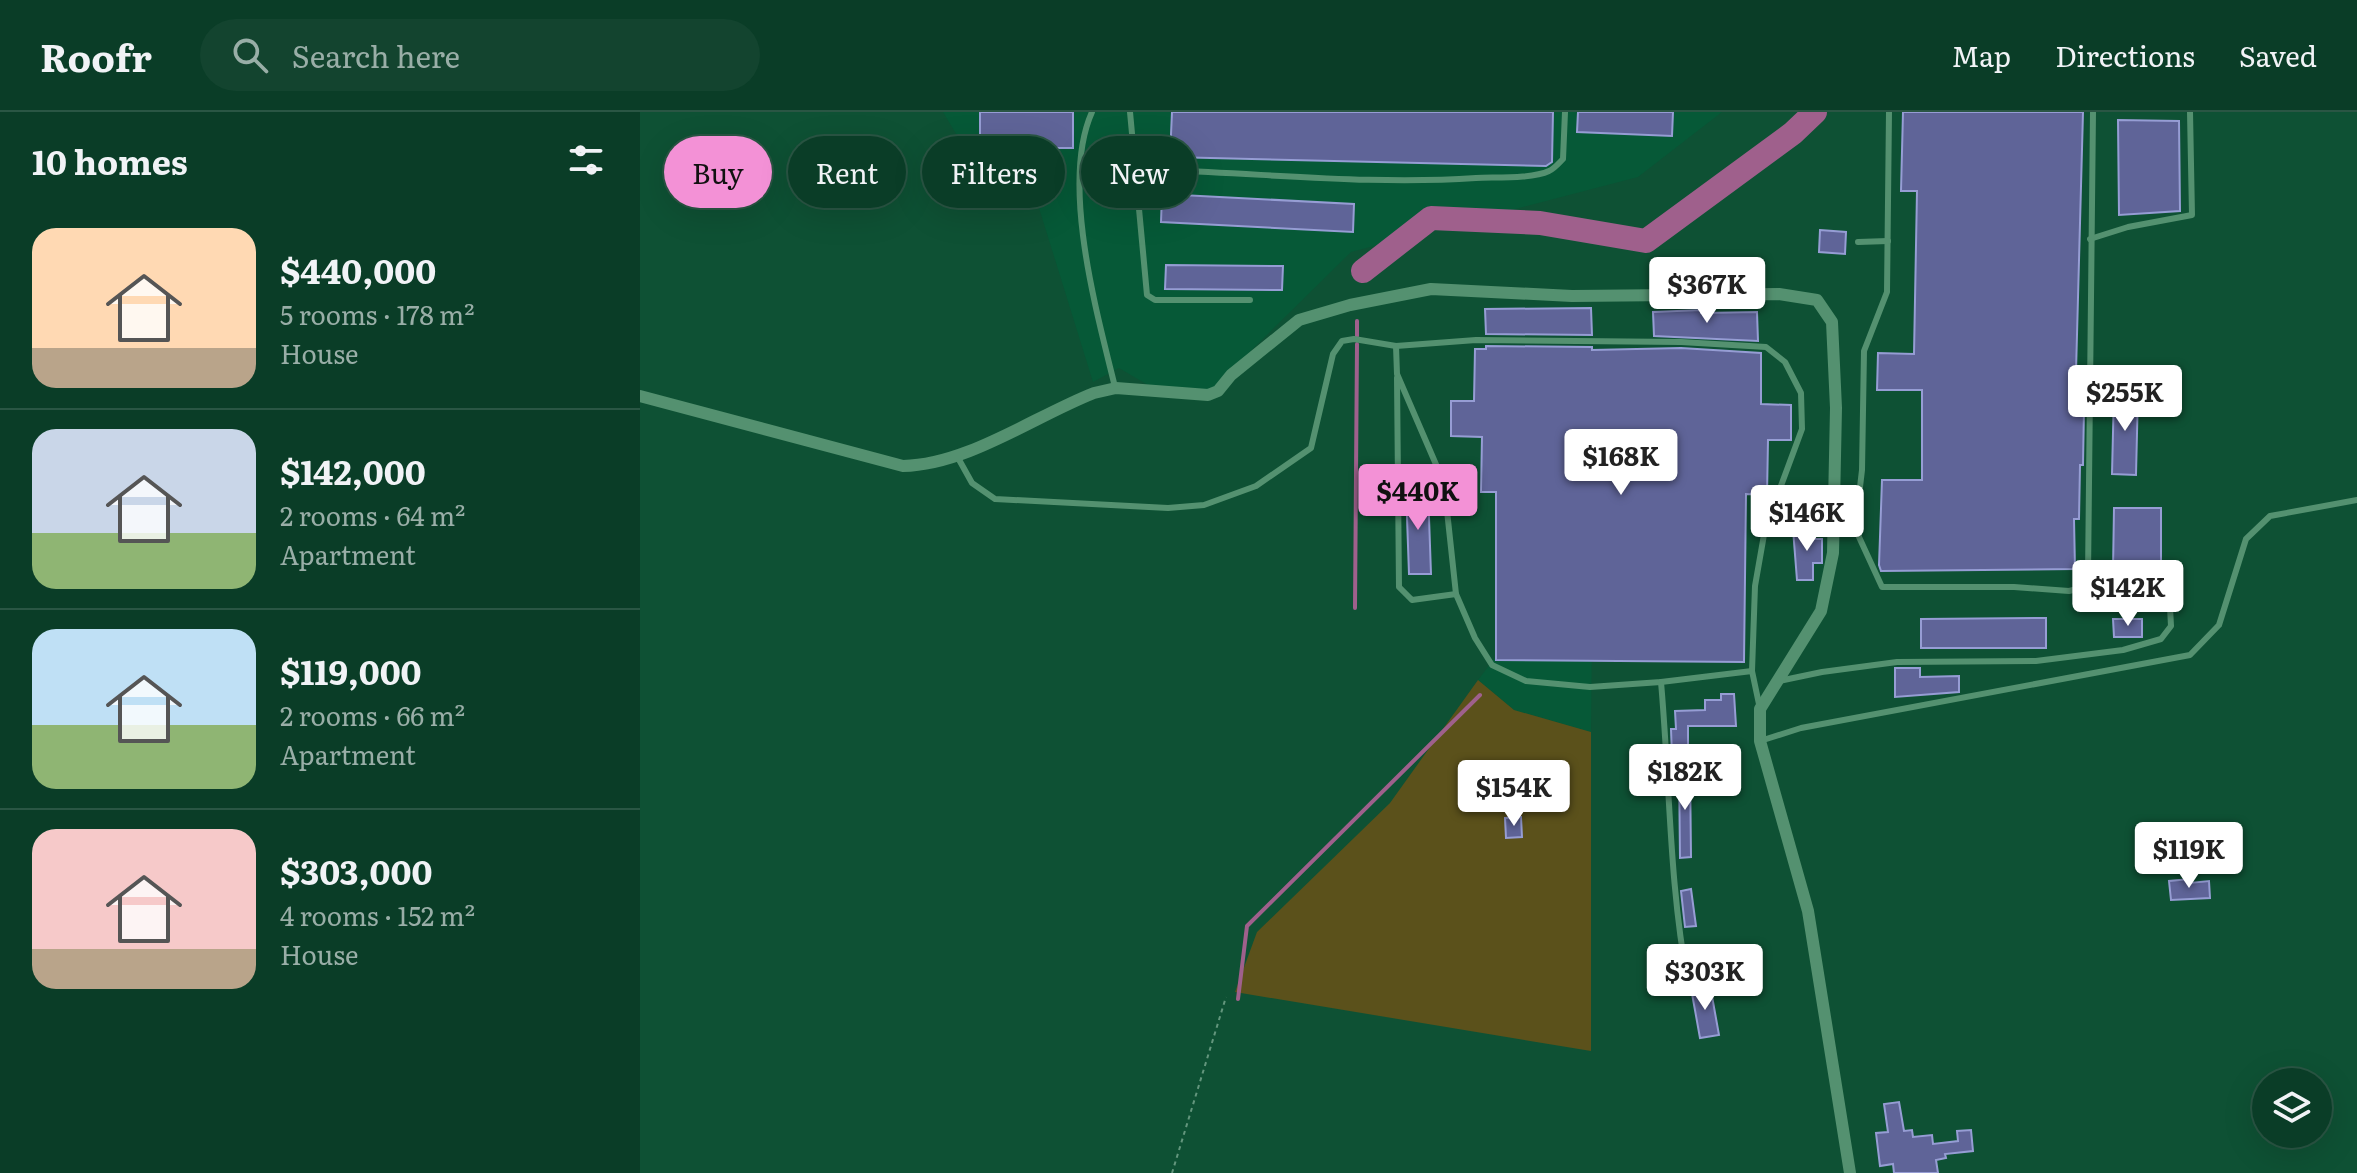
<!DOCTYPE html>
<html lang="en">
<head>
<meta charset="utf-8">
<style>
	:root { --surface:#0a3d27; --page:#13442f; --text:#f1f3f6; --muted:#99aea7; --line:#2a5644; --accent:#f391d6 }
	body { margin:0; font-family:Literata,serif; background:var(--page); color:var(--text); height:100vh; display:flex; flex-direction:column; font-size:30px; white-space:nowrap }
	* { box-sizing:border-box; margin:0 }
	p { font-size:26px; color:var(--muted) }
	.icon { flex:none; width:44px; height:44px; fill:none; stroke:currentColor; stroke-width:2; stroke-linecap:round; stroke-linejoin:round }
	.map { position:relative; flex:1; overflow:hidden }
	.side { display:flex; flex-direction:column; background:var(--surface); width:640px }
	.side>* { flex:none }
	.guide { position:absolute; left:24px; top:24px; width:760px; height:72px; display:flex; gap:16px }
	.controls { position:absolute; left:1612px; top:956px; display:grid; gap:16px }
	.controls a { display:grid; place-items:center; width:80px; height:80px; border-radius:50%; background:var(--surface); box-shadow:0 8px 32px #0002,0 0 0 2px var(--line); font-size:40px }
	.price { position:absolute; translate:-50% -68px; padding:0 18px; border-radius:8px; background:#fff; color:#222; font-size:26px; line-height:52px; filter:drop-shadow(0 2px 4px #0008) }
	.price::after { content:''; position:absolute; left:50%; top:48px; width:24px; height:18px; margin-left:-12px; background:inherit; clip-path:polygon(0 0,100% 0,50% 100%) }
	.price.current { background:var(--accent); color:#111 }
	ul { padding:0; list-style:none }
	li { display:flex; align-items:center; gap:24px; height:200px; padding:0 32px }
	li+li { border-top:2px solid var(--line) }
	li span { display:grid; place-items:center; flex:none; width:224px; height:160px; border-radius:24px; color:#555 }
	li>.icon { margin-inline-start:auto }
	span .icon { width:96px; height:96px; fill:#fffc; stroke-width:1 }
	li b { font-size:34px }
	h2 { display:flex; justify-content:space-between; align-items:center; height:96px; padding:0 32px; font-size:34px }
	.pill { padding:0 28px; border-radius:36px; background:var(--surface); box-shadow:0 8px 32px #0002,0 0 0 2px var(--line); font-size:28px; line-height:72px }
	.pill.current { background:var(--accent); color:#111 }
	header { display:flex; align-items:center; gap:48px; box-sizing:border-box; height:112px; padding:0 40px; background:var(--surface); border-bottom:2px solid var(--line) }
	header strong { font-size:38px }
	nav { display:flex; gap:44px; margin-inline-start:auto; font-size:28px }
	.search { width:560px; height:72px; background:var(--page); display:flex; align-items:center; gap:20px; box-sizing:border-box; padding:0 28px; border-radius:44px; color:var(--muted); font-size:30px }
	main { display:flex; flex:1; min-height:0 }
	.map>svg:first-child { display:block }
	.built { fill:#065937 }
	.green { fill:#5b511b }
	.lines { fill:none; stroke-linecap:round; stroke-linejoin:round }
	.stream { stroke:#9f608c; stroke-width:4 }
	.river { stroke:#9f608c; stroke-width:24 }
	.building { fill:#5f6498; stroke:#969dd4; stroke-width:2 }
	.path { stroke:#63967d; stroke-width:2; stroke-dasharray:4 4; stroke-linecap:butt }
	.service { stroke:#549170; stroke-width:6 }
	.minor { stroke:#549170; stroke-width:12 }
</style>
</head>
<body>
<header>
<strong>Roofr</strong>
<div class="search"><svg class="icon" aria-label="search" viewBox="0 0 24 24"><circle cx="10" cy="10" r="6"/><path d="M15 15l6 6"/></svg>Search here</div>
<nav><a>Map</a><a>Directions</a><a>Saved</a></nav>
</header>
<main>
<section class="side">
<h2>10 homes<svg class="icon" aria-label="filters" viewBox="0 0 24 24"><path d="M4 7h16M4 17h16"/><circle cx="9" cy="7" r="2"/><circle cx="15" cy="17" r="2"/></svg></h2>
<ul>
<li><span style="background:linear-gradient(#ffd9b3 75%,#b9a48a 0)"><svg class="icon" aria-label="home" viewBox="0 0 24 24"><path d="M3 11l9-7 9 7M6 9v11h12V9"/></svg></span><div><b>$440,000</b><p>5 rooms · 178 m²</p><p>House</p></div></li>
<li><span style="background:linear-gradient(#c9d6e8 65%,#8fb573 0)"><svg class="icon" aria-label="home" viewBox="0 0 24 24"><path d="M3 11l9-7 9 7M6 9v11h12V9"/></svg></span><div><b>$142,000</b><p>2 rooms · 64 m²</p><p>Apartment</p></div></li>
<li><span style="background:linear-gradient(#bfe0f5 60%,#8fb573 0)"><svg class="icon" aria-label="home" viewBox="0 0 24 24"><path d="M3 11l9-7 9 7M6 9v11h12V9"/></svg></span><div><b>$119,000</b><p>2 rooms · 66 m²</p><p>Apartment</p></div></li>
<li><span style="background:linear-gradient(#f6c9c9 75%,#b9a48a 0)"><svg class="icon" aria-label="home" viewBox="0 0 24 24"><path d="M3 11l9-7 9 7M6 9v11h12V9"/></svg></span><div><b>$303,000</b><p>4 rooms · 152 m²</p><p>House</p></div></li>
</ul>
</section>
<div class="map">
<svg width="1717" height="1061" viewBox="0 0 1717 1061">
	<rect width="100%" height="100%" fill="#0e5134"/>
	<g class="built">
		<polygon points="303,0 1082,0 998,65 711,140 570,279 508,273 479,256 453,270 395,83 334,52"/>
		<polygon points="953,417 951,620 874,598 838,568"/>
	</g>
	<polygon class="green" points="838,568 874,598 951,620 951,939 595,880 617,820 750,691"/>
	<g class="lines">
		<g class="stream">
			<polyline points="717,209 717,224"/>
			<polyline points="715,496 717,232"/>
			<polyline points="598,887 607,814 840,583"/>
		</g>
		<polyline class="river" points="723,159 791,106 900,111 1006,129 1153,21 1175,0"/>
	</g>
	<g class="building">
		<rect x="340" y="0" width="93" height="36"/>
		<polygon points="532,0 913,0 912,50 906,54 530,45"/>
		<polygon points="938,0 1033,0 1032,24 937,20"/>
		<polygon points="1263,0 1443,0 1435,297 1444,297 1443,353 1440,353 1439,407 1434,407 1435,457 1241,459 1239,453 1242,368 1282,368 1282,278 1237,278 1238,241 1274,242 1277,79 1261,79"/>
		<polygon points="1478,8 1539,9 1540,99 1479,103"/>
		<polygon points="522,82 714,92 713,120 521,110"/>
		<polygon points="1180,118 1206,120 1205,142 1179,140"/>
		<polygon points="526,153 643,154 642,178 525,177"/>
		<polygon points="951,196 952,223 846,222 845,197"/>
		<polygon points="1061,198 1061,201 1117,200 1118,229 1014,224 1013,200"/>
		<polygon points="846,234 952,235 952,238 1041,236 1121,241 1121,292 1151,293 1151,328 1128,328 1127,383 1106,382 1104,550 856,548 856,380 841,380 842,325 811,324 811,289 834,289 835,237 846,237"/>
		<polygon points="1474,279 1498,280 1496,363 1472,362"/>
		<polygon points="766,377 788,377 791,462 769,462"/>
		<polygon points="1474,396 1521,396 1521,458 1512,458 1512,481 1484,480 1485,458 1473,458"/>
		<polygon points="1153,417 1173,417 1173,427 1182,427 1182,451 1173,451 1173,468 1157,468"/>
		<polygon points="1406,506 1406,536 1281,536 1281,507"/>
		<polygon points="1473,507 1502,507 1502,525 1474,525"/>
		<polygon points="1255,556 1280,556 1280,565 1319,564 1319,580 1255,585"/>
		<polygon points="1081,582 1094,582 1096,614 1048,614 1048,649 1037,649 1037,645 1032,645 1031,617 1036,617 1035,599 1065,598 1065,588 1081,588"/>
		<polygon points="1039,654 1050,654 1051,745 1040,746"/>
		<polygon points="881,705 882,725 866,726 865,706"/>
		<polygon points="1550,767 1550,771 1569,769 1570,786 1531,788 1529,769"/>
		<polygon points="1051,777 1056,814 1045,815 1041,779"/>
		<polygon points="1070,873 1079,923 1060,926 1051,876"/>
		<polygon points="1259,990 1264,1019 1272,1018 1273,1025 1292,1023 1293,1032 1318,1029 1317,1019 1331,1018 1333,1039 1305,1042 1306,1046 1296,1048 1298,1061 1254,1061 1253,1052 1240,1054 1236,1021 1248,1020 1244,992"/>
	</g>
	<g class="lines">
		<polyline class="path" points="532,1061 586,885"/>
		<g class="service">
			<path d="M452 0C420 71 457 201 475 275"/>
			<polyline points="490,0 507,183 515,188 610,188"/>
			<polyline points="1249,0 1247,180 1224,239 1222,358 1216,409 1219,425 1242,475 1374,475 1429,479 1454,473"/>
			<path d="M441 58C573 54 704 75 836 66 855 65 892 67 909 59 914 57 919 51 923 47L925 0"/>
			<polyline points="1450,127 1488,115 1552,103 1550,0"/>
			<polyline points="1218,130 1248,129"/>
			<polyline points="756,234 757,262 804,371 816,482 835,526 852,553 886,569 950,575 1021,570 1112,559"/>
			<polyline points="757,266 759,475 772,488 816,482"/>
			<polyline points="317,344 332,371 355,387 528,396 564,393 616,374 671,336 693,242 702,229 714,227 756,234 836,228 1041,230 1126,235 1145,250 1161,281 1162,317 1125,417 1115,474 1112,559 1120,597"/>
			<path d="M1139 569 1182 560 1257 550 1396 549 1483 538 1521 527 1531 514 1530 495 1523 487C1493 485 1466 492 1448 464L1453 0"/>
			<path d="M1021 570C1030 671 1029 772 1048 871"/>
			<polyline points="1120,629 1161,616 1550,543 1579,513 1606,427 1630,404 1717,388"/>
		</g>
		<path class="minor" d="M0 284 263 354C327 353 395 304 454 281L476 276 568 283 578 279 591 263 659 208 710 193 791 177 932 184 1139 182 1177 188 1192 210 1196 296 1193 441 1181 499 1120 597V629L1168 799 1210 1061"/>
	</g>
</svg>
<div class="controls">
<a><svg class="icon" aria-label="layers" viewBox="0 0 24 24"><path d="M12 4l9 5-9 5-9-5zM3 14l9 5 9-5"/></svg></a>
</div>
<b class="price" style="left:1067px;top:213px">$367K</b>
<b class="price" style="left:1485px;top:321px">$255K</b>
<b class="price" style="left:981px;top:385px">$168K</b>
<b class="price current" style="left:778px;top:420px">$440K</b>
<b class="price" style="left:1167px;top:441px">$146K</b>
<b class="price" style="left:1488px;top:516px">$142K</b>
<b class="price" style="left:1045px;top:700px">$182K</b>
<b class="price" style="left:874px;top:716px">$154K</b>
<b class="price" style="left:1549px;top:778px">$119K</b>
<b class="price" style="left:1065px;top:900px">$303K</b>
<div class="guide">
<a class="pill current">Buy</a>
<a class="pill">Rent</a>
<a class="pill">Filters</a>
<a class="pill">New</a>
</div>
</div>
</main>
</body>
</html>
